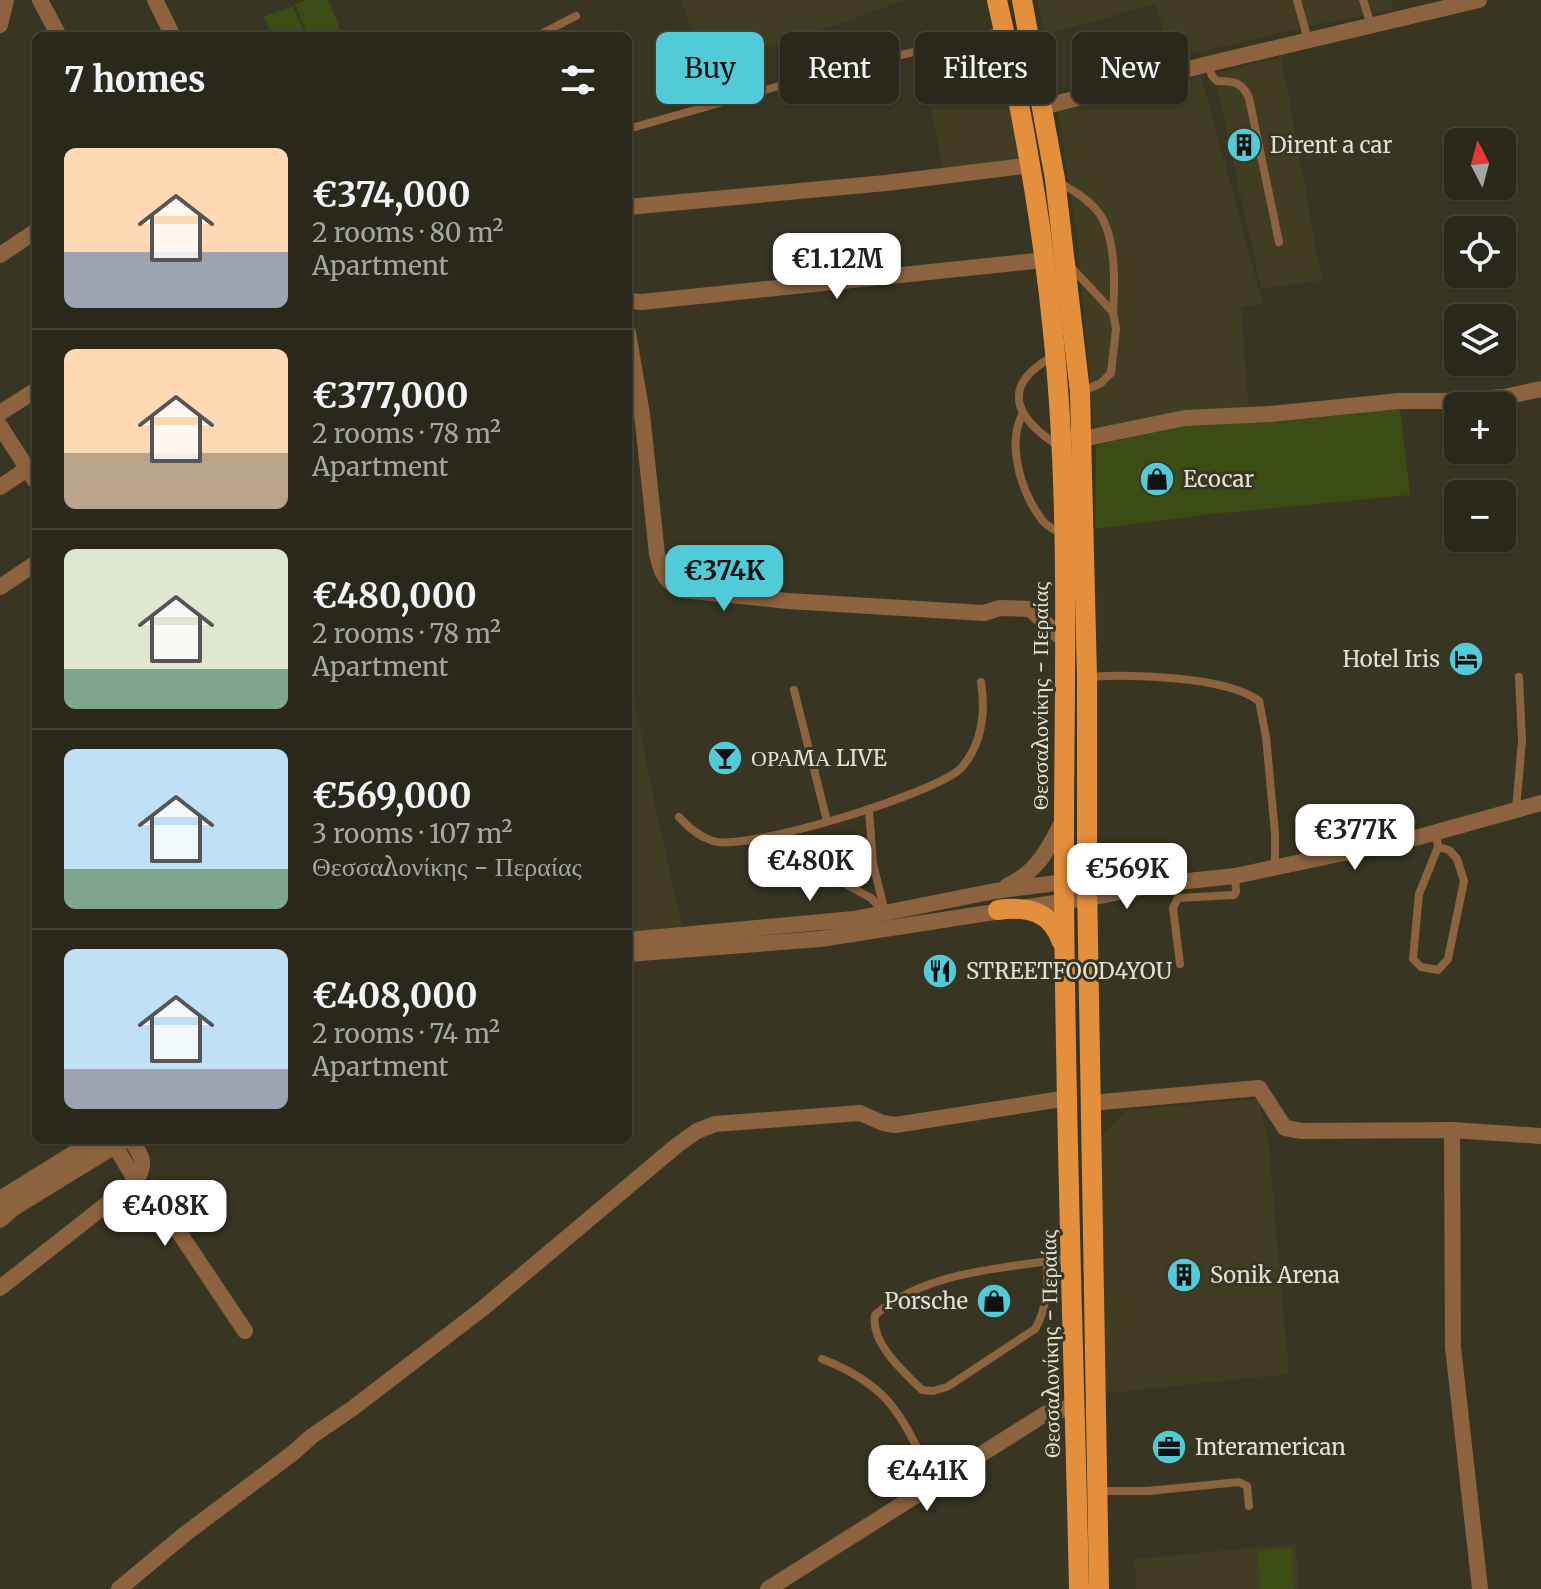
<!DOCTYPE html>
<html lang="en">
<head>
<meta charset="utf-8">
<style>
	:root { --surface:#2a281a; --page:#323023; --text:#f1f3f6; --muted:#a5a6a2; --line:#464439; --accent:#52cbd8 }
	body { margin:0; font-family:Merriweather,serif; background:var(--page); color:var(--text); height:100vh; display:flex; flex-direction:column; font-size:30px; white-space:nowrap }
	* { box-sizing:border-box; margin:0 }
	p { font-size:26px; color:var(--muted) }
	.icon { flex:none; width:44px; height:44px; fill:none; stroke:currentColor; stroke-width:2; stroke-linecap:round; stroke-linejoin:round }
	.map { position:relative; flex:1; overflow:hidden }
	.sheet { position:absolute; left:32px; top:32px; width:600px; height:1112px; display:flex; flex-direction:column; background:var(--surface); border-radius:12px; box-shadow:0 2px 6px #0004,0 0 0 2px var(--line) }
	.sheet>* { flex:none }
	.guide { position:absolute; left:656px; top:32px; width:760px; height:72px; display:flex; gap:16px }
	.needle { width:52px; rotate:354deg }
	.tools { position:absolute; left:1444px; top:128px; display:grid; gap:16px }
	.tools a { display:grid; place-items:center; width:72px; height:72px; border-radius:12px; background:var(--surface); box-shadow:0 2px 6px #0004,0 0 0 2px var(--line); font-size:40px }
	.price { position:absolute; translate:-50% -68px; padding:0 18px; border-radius:16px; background:#fff; color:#222; font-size:26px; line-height:52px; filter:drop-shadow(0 2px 4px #0008) }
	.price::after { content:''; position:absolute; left:50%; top:48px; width:24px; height:18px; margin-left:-12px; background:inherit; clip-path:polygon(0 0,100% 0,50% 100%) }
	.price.active { background:var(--accent); color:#111 }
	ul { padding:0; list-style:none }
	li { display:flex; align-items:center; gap:24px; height:200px; padding:0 32px }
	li+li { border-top:2px solid var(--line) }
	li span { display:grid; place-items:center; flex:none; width:224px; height:160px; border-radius:12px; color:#555 }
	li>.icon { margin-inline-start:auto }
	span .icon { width:96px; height:96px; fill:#fffc; stroke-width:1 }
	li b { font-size:34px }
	h2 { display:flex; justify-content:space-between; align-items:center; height:96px; padding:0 32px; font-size:34px }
	.pill { padding:0 28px; border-radius:12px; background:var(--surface); box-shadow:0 2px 6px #0004,0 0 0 2px var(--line); font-size:28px; line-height:72px }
	.pill.active { background:var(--accent); color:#111 }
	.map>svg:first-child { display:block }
	.built { fill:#413d23 }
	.green { fill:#3b4d15 }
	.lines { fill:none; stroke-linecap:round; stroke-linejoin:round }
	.lane { stroke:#8d633f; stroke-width:8 }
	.street { stroke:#8d633f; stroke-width:16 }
	.primary { stroke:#e38f3c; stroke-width:20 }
	.labels { text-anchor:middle; stroke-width:6; stroke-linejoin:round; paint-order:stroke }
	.poi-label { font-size:22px; fill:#e3e1d6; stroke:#383522; text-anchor:start }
	.street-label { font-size:22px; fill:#e3e1d6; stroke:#383522 }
</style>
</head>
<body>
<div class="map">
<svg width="1541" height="1589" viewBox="0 0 1541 1589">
	<rect width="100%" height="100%" fill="#383522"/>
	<g class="built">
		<polygon points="680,0 906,0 709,69"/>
		<polygon points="1037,0 1391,0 1393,10 1303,27 1172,59 1156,4 1045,35"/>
		<polygon points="999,39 1025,165 944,175 921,60"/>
		<polygon points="1281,57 1322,280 1261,289 1214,74"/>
		<polygon points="1201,76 1263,304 1241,307 1249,412 1094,428 1078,246 1058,112"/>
		<polygon points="628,666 657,815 683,931 628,935"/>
		<polygon points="1258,1099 1268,1137 1289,1374 1102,1394 1101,1137 1128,1110"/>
		<polygon points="1296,1544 1298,1589 1136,1589 1135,1559"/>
	</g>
	<g class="green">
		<polygon points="306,0 328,0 343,36 308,36 295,4"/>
		<polygon points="293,6 306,36 272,36 264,17"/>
		<polygon points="1400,409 1410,495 1203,515 1095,529 1096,445 1184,426 1282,421"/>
		<polygon points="1292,1548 1293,1589 1260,1589 1258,1550"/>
	</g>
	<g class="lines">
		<g class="lane">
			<polyline points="1297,0 1308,40"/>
			<polyline points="1363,0 1371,25"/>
			<polyline points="537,36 576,16"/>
			<path d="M1208 64 1212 76 1217 81C1234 81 1242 82 1249 98L1279 242"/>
			<polyline points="628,129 821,74 1002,31"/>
			<path d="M1057 181C1072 190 1087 198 1098 212 1116 235 1115 284 1113 312"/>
			<polyline points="1069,265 1113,312 1116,329 1111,373 1101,383 1081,392"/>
			<path d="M1052 357C997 388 1018 420 1060 447"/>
			<path d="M1023 413C1006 444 1021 492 1042 520 1046 526 1056 530 1062 534"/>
			<path d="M1088 677C1129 674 1226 676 1259 701L1266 737 1275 833V867"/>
			<polyline points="794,690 827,821"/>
			<polyline points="1516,809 1522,741 1519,677"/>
			<polyline points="869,810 873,864 885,912"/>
			<path d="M679 817C688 827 699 837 713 841 745 852 938 793 961 768 982 745 986 712 981 682"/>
			<polyline points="1436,833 1438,847 1419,894 1413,959 1421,967 1438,970 1448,959 1464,881 1457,859 1449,850 1438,847"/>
			<polyline points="761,838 871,898 885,913"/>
			<polyline points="1180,964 1173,908 1178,898 1234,895 1236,892 1235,876"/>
			<path d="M1047 1262C1048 1285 1047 1309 1035 1329L947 1387 933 1391 922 1390C904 1372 870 1343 875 1315 927 1270 1006 1268 1071 1258"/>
			<path d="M822 1359C894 1387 902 1419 935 1483"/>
			<polyline points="1098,1491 1148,1491 1239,1482 1247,1486 1249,1506"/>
		</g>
		<g class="street">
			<polyline points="40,0 59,36"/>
			<polyline points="155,0 173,36"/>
			<polyline points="0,25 6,0"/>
			<polyline points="1043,107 1208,64 1479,0"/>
			<polyline points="628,207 886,183 1032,165"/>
			<polyline points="0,255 36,231"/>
			<polyline points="628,301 642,302 1045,260"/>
			<path d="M628 333 642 414 657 554C661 571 665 583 682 590L788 601 984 613 1000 608 1030 609 1064 640"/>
			<polyline points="0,413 36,390"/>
			<polyline points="0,426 36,482"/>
			<polyline points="1082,439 1185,418 1270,414 1399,401 1445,401 1504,397 1541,389"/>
			<polyline points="0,487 27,469"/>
			<polyline points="0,587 36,563"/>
			<path d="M1007 886C1037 872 1049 849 1063 820"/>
			<polyline points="628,940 854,919 995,891 1064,882 1129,883"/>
			<polyline points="628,954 820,939 1105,895 1159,884 1235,876 1419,837 1541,803"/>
			<polyline points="1090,1103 1259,1088 1285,1128 1302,1131 1452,1130 1453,1347 1480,1589"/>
			<polyline points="1452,1130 1541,1136"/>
			<polyline points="115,1146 136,1181 162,1207 245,1331"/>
			<polyline points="0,1213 3,1197 95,1140"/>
			<polyline points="0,1220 14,1208 123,1141"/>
			<path d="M0 1288 136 1181C147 1163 142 1156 131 1140"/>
			<polyline points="119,1589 185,1534 293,1453 312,1436 353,1408 482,1309 676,1146 697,1131 715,1124 860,1113 883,1123 895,1125 1068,1098"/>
			<polyline points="768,1589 1045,1414 1075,1406"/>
		</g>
		<g class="primary">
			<path d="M997 0C1022 110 1042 220 1053 332 1072 515 1063 700 1064 884 1065 1119 1074 1354 1079 1589"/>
			<polyline points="1022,0 1055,179 1080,392 1087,677 1087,882 1099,1589"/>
			<path d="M998 910C1028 906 1051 911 1062 942"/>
		</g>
	</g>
	<defs>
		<g id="building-disc" transform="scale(1.8)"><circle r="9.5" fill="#52cbd8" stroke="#383522"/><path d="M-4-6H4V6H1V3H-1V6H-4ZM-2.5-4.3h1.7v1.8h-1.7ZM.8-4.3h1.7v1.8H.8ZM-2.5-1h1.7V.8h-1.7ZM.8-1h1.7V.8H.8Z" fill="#111"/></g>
		<g id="shop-disc" transform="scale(1.8)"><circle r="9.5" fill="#52cbd8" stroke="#383522"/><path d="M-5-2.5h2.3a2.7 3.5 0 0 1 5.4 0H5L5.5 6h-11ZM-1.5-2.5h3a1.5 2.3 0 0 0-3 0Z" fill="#111"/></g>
		<g id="hotel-disc" transform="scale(1.8)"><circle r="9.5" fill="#52cbd8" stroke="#383522"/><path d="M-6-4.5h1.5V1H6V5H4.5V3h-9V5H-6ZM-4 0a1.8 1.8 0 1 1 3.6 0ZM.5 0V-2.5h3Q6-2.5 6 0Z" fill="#111"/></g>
		<g id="bar-disc" transform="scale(1.8)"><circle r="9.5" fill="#52cbd8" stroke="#383522"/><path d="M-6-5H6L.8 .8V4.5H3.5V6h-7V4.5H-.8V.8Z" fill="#111"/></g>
		<g id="restaurant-disc" transform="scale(1.8)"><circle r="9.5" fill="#52cbd8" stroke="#383522"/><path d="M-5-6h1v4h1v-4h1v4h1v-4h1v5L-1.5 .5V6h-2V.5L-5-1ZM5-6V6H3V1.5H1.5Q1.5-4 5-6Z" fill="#111"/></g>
		<g id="office-disc" transform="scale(1.8)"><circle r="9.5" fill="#52cbd8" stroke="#383522"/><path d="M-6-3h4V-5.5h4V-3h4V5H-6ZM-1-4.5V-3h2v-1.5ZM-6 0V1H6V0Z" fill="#111"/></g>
	</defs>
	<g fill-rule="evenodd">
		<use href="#building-disc" x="1244" y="145"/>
		<use href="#shop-disc" x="1157" y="479"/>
		<use href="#hotel-disc" x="1466" y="659"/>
		<use href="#bar-disc" x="725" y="758"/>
		<use href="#restaurant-disc" x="940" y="971"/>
		<use href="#building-disc" x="1184" y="1275"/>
		<use href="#shop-disc" x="994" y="1301"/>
		<use href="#office-disc" x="1169" y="1447"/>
	</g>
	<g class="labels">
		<g class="poi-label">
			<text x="1270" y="153">Dirent a car</text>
			<text x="1183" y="487">Ecocar</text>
			<text x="1440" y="667" text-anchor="end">Hotel Iris</text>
			<text x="751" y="766">ΟΡΑΜΑ LIVE</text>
			<text x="966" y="979">STREETFOOD4YOU</text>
			<text x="1210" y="1283">Sonik Arena</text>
			<text x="968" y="1309" text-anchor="end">Porsche</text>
			<text x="1195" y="1455">Interamerican</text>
		</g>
		<g class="street-label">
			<text transform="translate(1040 696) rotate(-90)" y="8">Θεσσαλονίκης - Περαίας</text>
			<text transform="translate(1050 1344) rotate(-91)" y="8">Θεσσαλονίκης - Περαίας</text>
		</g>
	</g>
</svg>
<div class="tools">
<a><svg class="needle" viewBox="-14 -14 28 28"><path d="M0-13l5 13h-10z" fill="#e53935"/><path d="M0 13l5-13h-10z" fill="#a5a6a2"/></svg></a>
<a><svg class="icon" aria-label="locate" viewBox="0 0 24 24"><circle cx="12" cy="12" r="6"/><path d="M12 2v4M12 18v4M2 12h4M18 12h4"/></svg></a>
<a><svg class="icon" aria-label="layers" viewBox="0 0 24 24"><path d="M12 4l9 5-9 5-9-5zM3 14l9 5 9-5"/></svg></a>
<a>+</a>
<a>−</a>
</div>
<b class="price" style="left:837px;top:301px">€1.12M</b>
<b class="price active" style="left:724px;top:613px">€374K</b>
<b class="price" style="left:1355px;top:872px">€377K</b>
<b class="price" style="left:810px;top:903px">€480K</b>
<b class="price" style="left:1127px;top:911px">€569K</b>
<b class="price" style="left:165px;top:1248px">€408K</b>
<b class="price" style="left:927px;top:1513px">€441K</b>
<div class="guide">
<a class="pill active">Buy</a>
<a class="pill">Rent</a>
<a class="pill">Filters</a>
<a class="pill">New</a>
</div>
<section class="sheet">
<h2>7 homes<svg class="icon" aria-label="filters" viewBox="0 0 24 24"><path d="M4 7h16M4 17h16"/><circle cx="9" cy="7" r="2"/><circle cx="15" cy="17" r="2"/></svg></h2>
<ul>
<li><span style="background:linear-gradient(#ffd9b3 65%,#9aa5b1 0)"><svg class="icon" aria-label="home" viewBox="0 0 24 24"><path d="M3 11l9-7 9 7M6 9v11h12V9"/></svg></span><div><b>€374,000</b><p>2 rooms · 80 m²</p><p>Apartment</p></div></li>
<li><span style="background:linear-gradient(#ffd9b3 65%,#b9a48a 0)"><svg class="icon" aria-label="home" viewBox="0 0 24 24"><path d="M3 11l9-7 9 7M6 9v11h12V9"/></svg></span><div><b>€377,000</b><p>2 rooms · 78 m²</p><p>Apartment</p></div></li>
<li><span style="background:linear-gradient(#dfe7d0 75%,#7fa58c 0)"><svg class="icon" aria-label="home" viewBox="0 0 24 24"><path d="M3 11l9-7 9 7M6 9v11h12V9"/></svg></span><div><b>€480,000</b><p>2 rooms · 78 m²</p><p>Apartment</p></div></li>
<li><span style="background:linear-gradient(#bfe0f5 75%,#7fa58c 0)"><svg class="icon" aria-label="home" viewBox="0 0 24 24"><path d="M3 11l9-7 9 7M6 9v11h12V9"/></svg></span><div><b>€569,000</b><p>3 rooms · 107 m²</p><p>Θεσσαλονίκης - Περαίας</p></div></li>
<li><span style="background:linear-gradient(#bfe0f5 75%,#9aa5b1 0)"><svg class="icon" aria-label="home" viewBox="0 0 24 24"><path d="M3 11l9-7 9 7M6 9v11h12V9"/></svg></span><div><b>€408,000</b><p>2 rooms · 74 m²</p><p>Apartment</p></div></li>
</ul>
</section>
</div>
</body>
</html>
